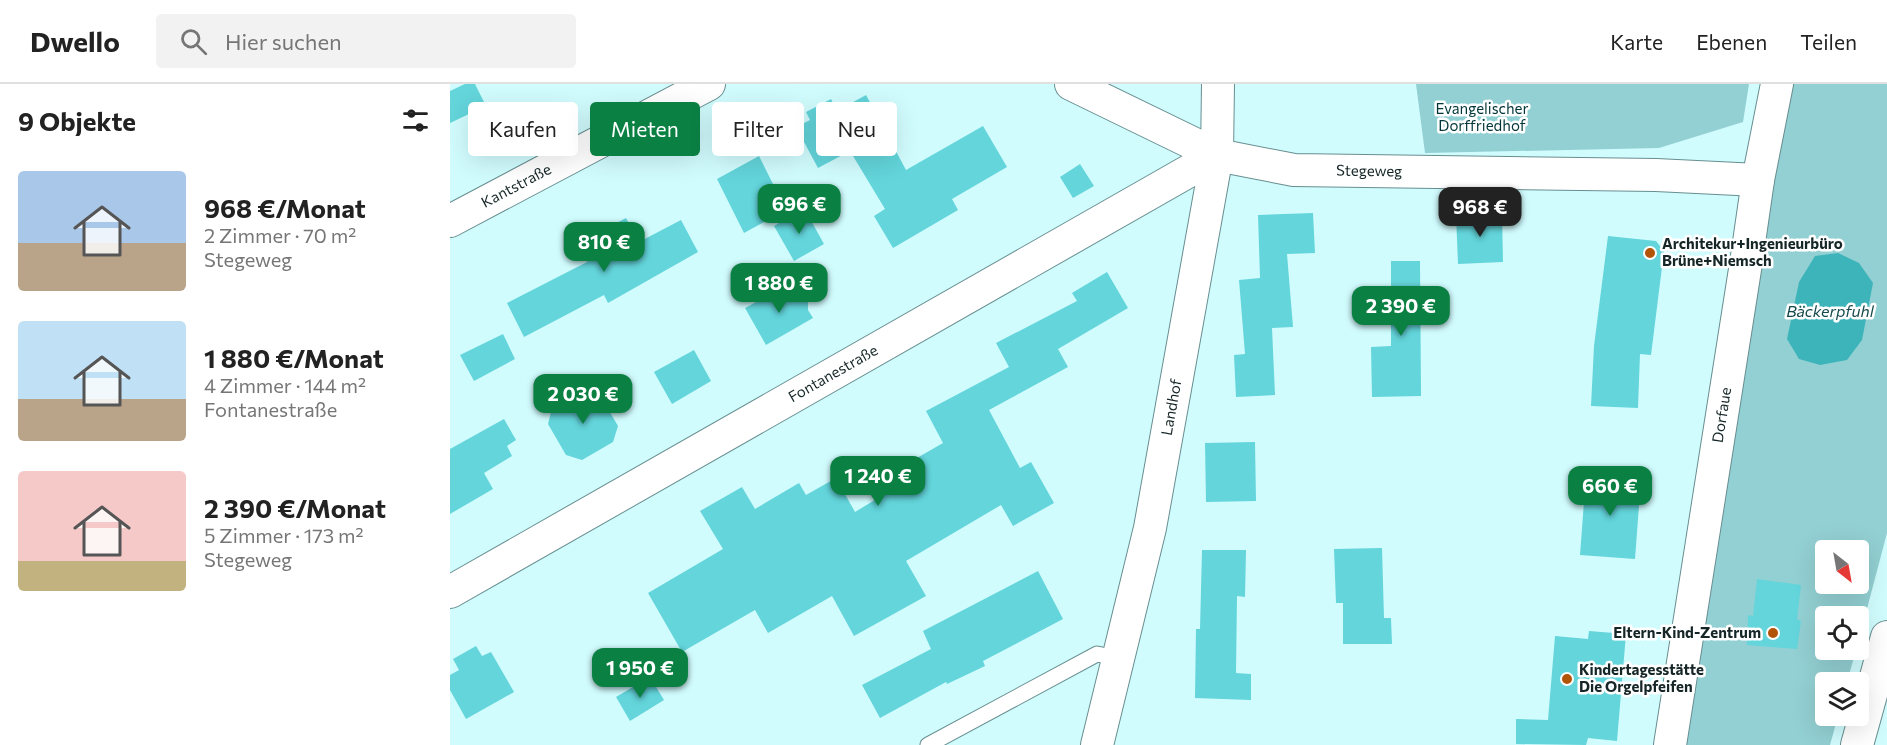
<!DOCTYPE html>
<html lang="de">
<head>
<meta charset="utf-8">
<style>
	:root { --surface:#fff; --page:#f2f2f2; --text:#222; --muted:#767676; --line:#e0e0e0; --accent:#0b8043 }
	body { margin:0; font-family:Commissioner,sans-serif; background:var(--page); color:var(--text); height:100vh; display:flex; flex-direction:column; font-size:22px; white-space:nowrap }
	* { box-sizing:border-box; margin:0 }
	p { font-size:20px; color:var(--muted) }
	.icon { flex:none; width:33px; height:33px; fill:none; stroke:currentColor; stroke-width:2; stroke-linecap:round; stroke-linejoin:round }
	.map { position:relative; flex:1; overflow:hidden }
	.drawer { display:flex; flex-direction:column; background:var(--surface); width:450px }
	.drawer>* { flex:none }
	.hud { position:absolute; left:18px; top:18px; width:570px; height:54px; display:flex; gap:12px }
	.needle { width:39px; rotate:149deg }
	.buttons { position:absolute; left:1365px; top:456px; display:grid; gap:12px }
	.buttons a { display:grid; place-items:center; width:54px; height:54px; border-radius:6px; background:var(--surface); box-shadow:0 6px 24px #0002; font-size:30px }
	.price { position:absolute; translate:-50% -51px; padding:0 14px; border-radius:12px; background:var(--accent); color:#fff; font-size:20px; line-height:39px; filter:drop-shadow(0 2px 3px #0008) }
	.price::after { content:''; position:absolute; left:50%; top:36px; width:18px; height:14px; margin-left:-9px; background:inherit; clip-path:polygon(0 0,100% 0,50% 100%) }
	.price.on { background:#222; color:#fff }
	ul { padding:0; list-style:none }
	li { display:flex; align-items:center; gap:18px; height:150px; padding:0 18px }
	li span { display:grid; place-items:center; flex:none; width:168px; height:120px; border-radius:6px; color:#555 }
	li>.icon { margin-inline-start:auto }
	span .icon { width:72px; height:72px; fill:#fffc; stroke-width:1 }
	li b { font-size:26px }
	h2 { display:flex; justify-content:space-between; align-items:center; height:72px; padding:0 18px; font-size:26px }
	.chip { padding:0 21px; border-radius:6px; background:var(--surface); box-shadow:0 6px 24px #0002; font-size:21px; line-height:54px }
	.chip.on { background:var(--accent); color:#fff }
	header { display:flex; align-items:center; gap:36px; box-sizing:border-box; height:84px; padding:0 30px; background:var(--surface); border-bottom:2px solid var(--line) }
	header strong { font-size:28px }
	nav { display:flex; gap:33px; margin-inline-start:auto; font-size:21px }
	.search { width:420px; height:54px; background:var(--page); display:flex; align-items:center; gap:15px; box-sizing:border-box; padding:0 21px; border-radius:6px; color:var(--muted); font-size:22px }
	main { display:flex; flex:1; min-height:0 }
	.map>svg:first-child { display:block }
	.green { fill:#93d0d3; fill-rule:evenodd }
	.water { fill:#3db4ba }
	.building { fill:#63d5db }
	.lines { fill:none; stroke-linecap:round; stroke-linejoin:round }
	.lane-casing { stroke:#678e90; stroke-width:17 }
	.street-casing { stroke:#678e90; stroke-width:34 }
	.lane { stroke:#fff; stroke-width:15 }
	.street { stroke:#fff; stroke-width:32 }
	.poi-dot { fill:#b25305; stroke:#fff; stroke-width:2 }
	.labels { text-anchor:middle; stroke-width:5; stroke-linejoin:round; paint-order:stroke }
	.park-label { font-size:15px; fill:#003639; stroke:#fff }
	.street-label { font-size:15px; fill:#162627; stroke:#fff }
	.poi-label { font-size:15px; font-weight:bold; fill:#162627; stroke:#fff; text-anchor:start }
	.water-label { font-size:16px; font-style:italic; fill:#174a4d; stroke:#fff }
</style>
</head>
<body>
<header>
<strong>Dwello</strong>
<div class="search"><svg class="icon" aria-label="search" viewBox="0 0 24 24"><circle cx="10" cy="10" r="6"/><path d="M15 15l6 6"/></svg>Hier suchen</div>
<nav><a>Karte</a><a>Ebenen</a><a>Teilen</a></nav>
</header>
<main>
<section class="drawer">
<h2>9 Objekte<svg class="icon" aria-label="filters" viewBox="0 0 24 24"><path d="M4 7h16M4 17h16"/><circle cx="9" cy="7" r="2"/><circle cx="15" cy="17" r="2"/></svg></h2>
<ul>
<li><span style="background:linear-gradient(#a9c7e8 60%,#b9a48a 0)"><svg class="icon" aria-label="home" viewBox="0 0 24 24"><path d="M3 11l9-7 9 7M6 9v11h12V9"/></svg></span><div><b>968 €/Monat</b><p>2 Zimmer · 70 m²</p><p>Stegeweg</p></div></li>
<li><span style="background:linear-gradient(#bfe0f5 65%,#b9a48a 0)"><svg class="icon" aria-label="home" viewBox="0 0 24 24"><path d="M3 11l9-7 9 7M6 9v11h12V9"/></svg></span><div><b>1 880 €/Monat</b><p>4 Zimmer · 144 m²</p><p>Fontanestraße</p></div></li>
<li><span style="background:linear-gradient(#f6c9c9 75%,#c2b280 0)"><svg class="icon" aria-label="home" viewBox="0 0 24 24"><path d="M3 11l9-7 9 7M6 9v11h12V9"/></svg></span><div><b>2 390 €/Monat</b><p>5 Zimmer · 173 m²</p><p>Stegeweg</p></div></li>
</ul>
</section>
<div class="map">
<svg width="1437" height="661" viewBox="0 0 1437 661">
	<rect width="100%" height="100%" fill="#d1fcfe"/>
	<g class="green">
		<polygon points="966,0 1299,0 1293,38 1209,64 975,69"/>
		<path d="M1340 0H1437V449L1409 555 1408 532H1376V566H1406L1397 598H1376V632H1388L1380 661H1233ZM1376 466H1408V500H1376Z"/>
	</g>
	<polygon class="water" points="1388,169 1409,179 1423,199 1412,256 1397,276 1370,281 1349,275 1337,255 1349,198 1365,172"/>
	<g class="building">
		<polygon points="15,0 25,0 36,22 0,39 0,7"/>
		<polygon points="416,11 456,86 533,42 557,83 502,115 508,126 443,164 424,132 435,125 400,67 368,84 346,43 360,36 356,28 381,15 387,27"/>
		<polygon points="309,72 336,126 294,149 267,95"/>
		<polygon points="630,80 644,102 623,114 610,93"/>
		<polygon points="354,124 374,160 344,177 324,142"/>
		<polygon points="863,129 865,169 837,170 843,243 822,244 825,311 786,313 784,271 795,270 789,196 810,194 808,131"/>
		<polygon points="1052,129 1053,178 1008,180 1006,131"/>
		<polygon points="176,134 189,158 231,136 248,168 158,219 154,211 74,253 57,219 137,178 127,160"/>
		<polygon points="1158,152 1206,157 1214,167 1201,271 1190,270 1188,324 1141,322 1144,262"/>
		<polygon points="941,177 970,177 971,312 922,313 921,263 941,262"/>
		<polygon points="657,188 678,224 608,265 618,283 539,326 570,384 581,378 604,419 563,442 551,421 456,477 476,512 404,552 382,512 318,549 305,526 232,568 198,509 273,465 250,427 292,403 305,425 349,399 356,411 386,394 405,428 453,399 446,386 493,359 476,327 559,283 546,259 627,217 622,209"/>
		<polygon points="336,202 358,213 358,226 363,234 316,261 295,224"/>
		<polygon points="53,250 65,275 24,297 10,271"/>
		<polygon points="244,266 261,297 222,320 204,288"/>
		<polygon points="134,306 150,311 168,342 163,358 132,376 116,371 98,340 102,324"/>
		<polygon points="54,335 66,356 57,362 62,372 34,389 43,405 0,430 0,365"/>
		<polygon points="805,358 806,417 756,418 755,359"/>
		<polygon points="1136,391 1191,395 1185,475 1130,471"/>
		<polygon points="932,464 934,534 941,534 942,560 893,560 893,519 886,519 884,465"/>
		<polygon points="752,466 796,466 795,513 787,512 786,589 801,590 801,616 745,614 746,545 750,545"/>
		<polygon points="588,487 613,535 533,577 535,582 497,600 496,598 430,634 412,601 481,565 473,547"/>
		<polygon points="1307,495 1351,501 1347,535 1351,537 1347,565 1297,561 1298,531 1303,532"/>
		<polygon points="1139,547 1176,550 1167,657 1138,654 1136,661 1066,660 1066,635 1098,636 1105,552 1138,555"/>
		<polygon points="26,562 32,572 41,568 64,608 16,635 0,606 0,591 9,586 3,575"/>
		<polygon points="200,593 214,616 180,637 166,613"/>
	</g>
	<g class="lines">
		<g class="lane-casing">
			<polyline id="lane" points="478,661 647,570 668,574"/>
		</g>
		<g class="street-casing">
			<g id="street">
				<path id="s1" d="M621 0 767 71 844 86 1206 91 1308 96"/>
				<path id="s2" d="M0 137 259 0"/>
				<path id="s3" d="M0 508 767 71"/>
				<path id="s4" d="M647 661 700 444 767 71 768 0"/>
				<path id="s5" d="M1220 661 1296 179 1308 96 1327 0"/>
				<polyline points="1407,661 1437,553"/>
			</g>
		</g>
		<use href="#lane" class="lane"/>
		<use href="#street" class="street"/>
	</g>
	<g class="poi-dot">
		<circle cx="1200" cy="169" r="6"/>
		<circle cx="1323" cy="549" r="6"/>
		<circle cx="1117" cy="595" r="6"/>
	</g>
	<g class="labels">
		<g class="park-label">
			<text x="1032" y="30">Evangelischer<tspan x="1032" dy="17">Dorffriedhof</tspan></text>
		</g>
		<g class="street-label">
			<text dy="5" stroke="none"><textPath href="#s1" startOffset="316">Stegeweg</textPath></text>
			<text dy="5" stroke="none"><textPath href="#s2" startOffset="75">Kantstraße</textPath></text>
			<text dy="5" stroke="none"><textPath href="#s3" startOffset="441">Fontanestraße</textPath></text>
			<text dy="5" stroke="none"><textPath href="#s4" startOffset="346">Landhof</textPath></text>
			<text dy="5" stroke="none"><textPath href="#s5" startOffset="334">Dorfaue</textPath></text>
		</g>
		<g class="poi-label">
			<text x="1212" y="165">Architekur+Ingenieurbüro<tspan x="1212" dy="17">Brüne+Niemsch</tspan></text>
			<text x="1311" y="554" text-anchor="end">Eltern-Kind-Zentrum</text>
			<text x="1129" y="591">Kindertagesstätte<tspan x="1129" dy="17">Die Orgelpfeifen</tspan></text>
		</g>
		<g class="water-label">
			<text x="1380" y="233">Bäckerpfuhl</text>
		</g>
	</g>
</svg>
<div class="buttons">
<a><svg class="needle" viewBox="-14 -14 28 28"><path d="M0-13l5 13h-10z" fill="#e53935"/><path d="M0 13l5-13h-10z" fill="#767676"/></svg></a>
<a><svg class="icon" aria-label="locate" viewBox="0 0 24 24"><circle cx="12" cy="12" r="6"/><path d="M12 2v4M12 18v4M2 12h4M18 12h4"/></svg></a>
<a><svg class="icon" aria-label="layers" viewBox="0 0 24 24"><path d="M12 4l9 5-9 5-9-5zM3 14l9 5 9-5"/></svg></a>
</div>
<b class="price" style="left:349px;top:151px">696 €</b>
<b class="price on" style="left:1030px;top:154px">968 €</b>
<b class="price" style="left:154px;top:189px">810 €</b>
<b class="price" style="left:329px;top:230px">1 880 €</b>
<b class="price" style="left:951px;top:253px">2 390 €</b>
<b class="price" style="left:133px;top:341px">2 030 €</b>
<b class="price" style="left:428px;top:423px">1 240 €</b>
<b class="price" style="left:1160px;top:433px">660 €</b>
<b class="price" style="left:190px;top:615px">1 950 €</b>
<div class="hud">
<a class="chip">Kaufen</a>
<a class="chip on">Mieten</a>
<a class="chip">Filter</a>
<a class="chip">Neu</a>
</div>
</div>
</main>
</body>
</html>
